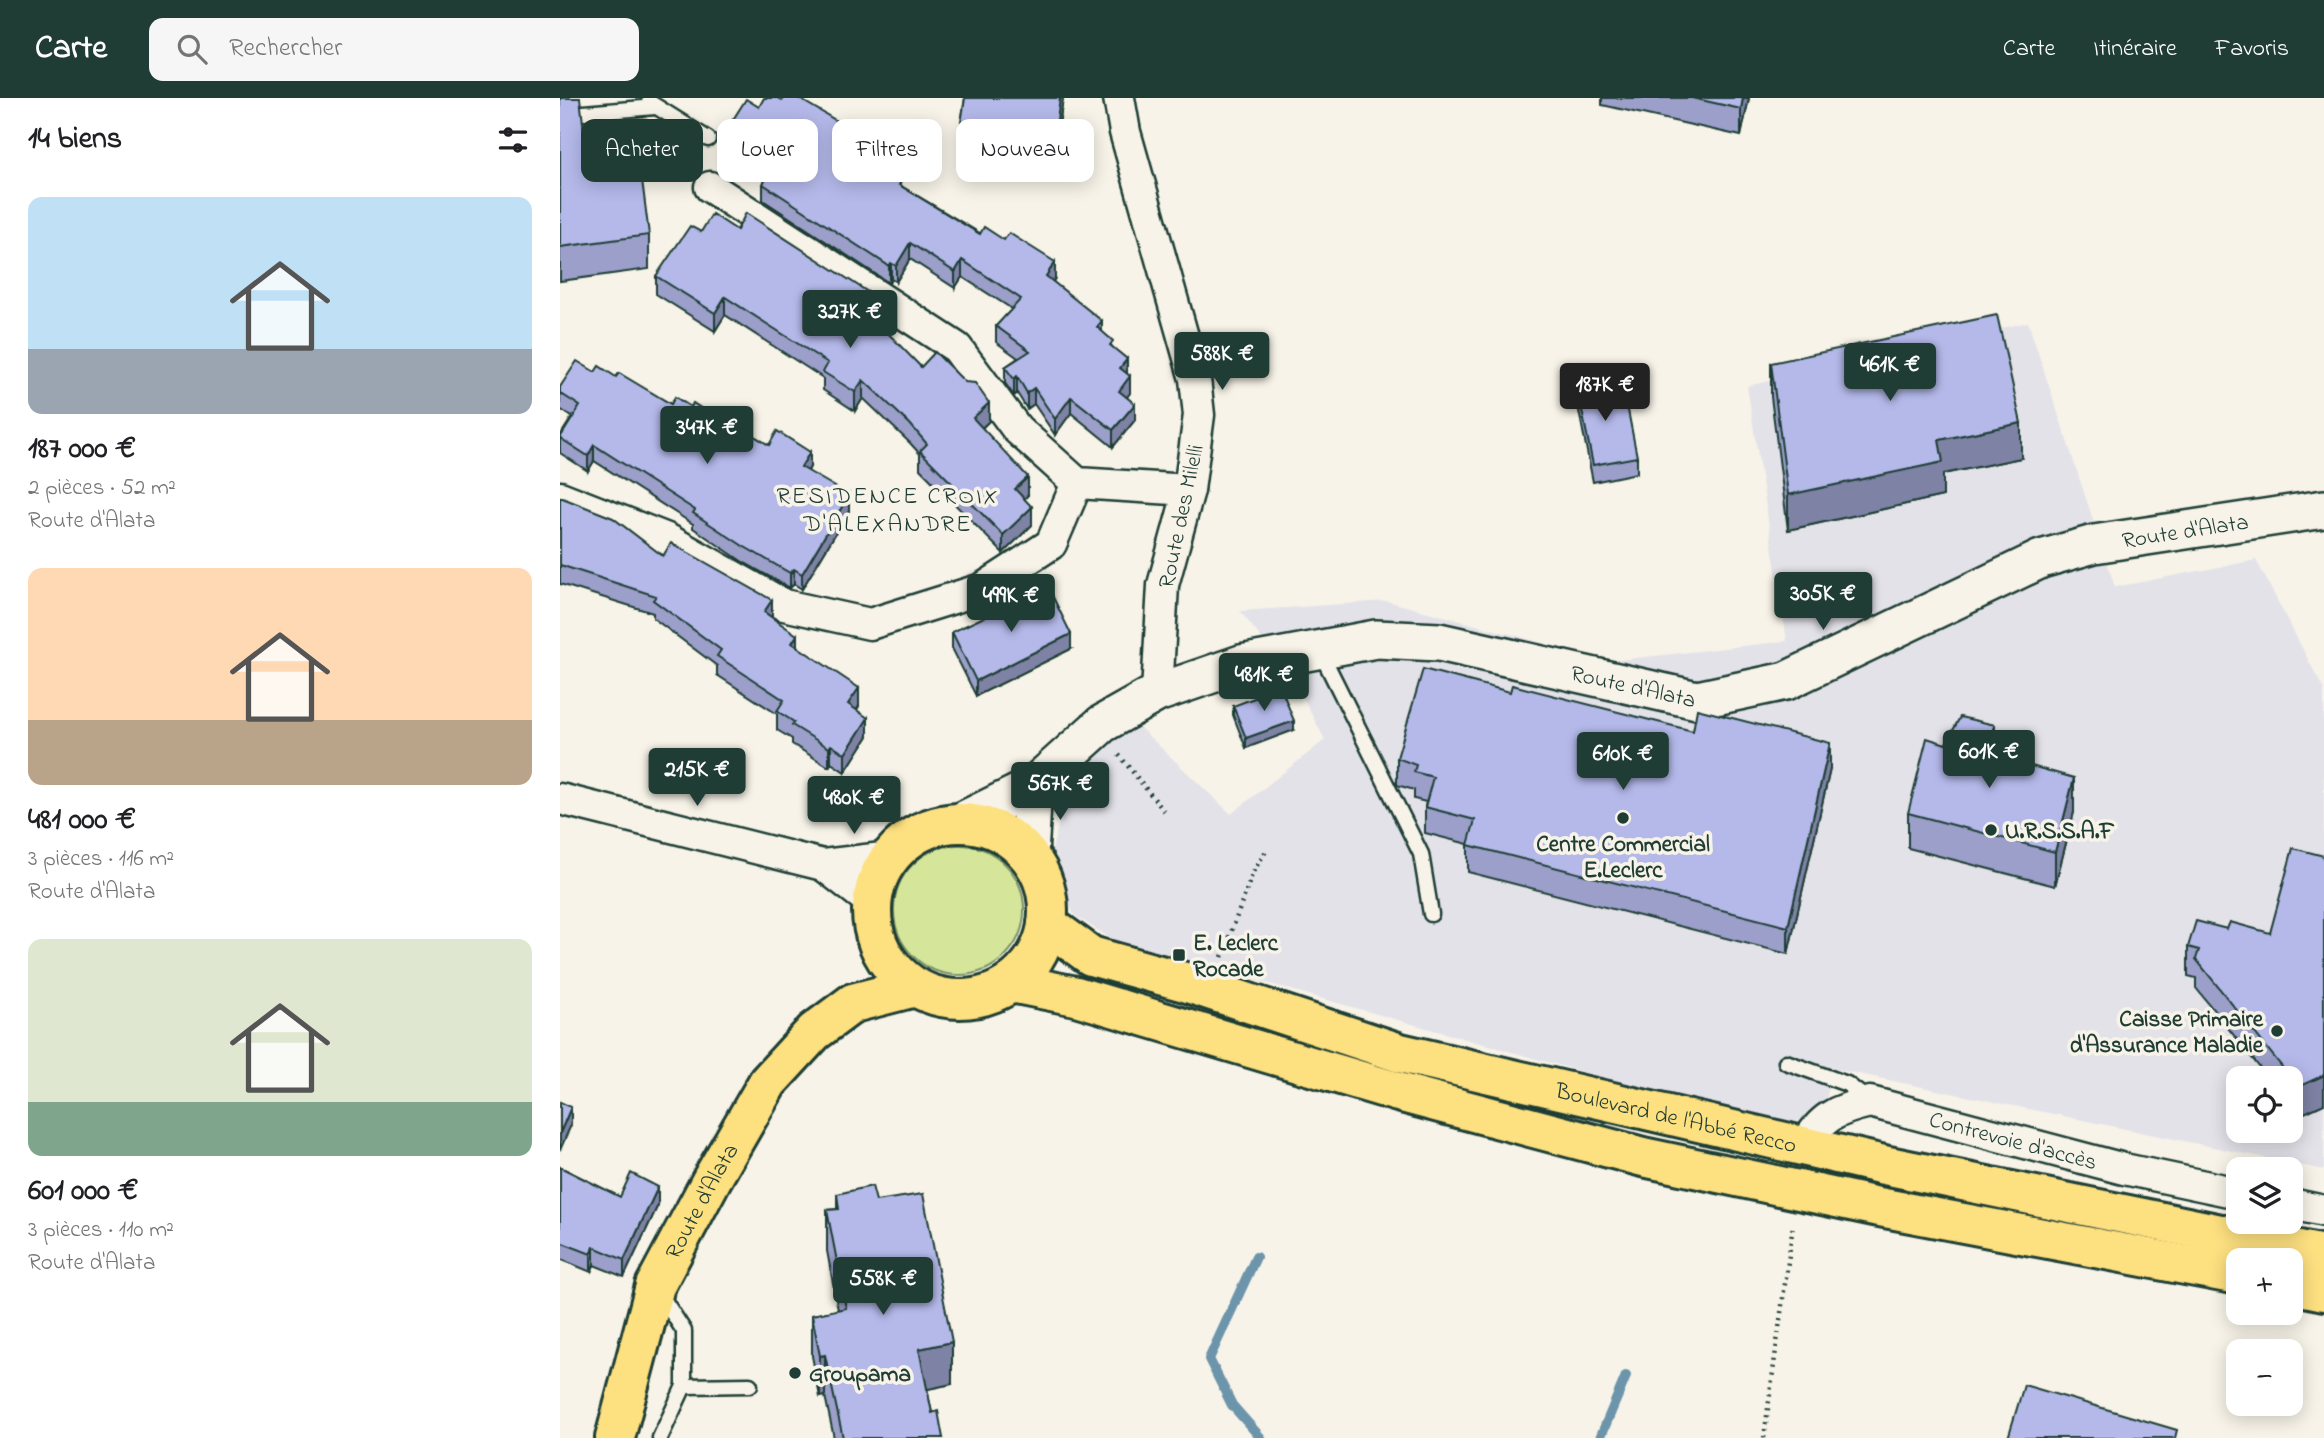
<!DOCTYPE html>
<html lang="fr">
<head>
<meta charset="utf-8">
<style>
	:root { --surface:#fff; --page:#f6f6f6; --text:#202124; --muted:#757577; --accent:#1f3d34 }
	body { margin:0; font-family:"Indie Flower",sans-serif; background:var(--page); color:var(--text); height:100vh; display:flex; flex-direction:column; font-size:26px; white-space:nowrap }
	* { box-sizing:border-box; margin:0 }
	p { font-size:23px; color:var(--muted) }
	.icon { flex:none; width:38px; height:38px; fill:none; stroke:currentColor; stroke-width:2; stroke-linecap:round; stroke-linejoin:round }
	.map { position:relative; flex:1; overflow:hidden }
	.side { display:flex; flex-direction:column; background:var(--surface); width:560px }
	.side>* { flex:none }
	.guide { position:absolute; left:21px; top:21px; width:665px; height:63px; display:flex; gap:14px }
	.controls { position:absolute; left:1666px; top:968px; display:grid; gap:14px }
	.controls a { display:grid; place-items:center; width:77px; height:77px; border-radius:14px; background:var(--surface); box-shadow:0 4px 18px #0003; font-size:35px }
	.price { position:absolute; translate:-50% -60px; padding:0 16px; border-radius:7px; background:var(--accent); color:#fff; font-size:23px; line-height:46px; filter:drop-shadow(0 2px 4px #0008) }
	.price::after { content:''; position:absolute; left:50%; top:42px; width:21px; height:16px; margin-left:-10px; background:inherit; clip-path:polygon(0 0,100% 0,50% 100%) }
	.price.current { background:#222; color:#fff }
	ul { padding:0; list-style:none }
	li { display:grid; align-content:center; gap:14px; height:371px; padding:0 28px }
	li span { display:grid; place-items:center; height:217px; border-radius:14px; color:#555 }
	li>.icon { margin-inline-start:auto }
	span .icon { width:126px; height:126px; fill:#fffc; stroke-width:1 }
	li b { font-size:30px }
	h2 { display:flex; justify-content:space-between; align-items:center; height:84px; padding:0 28px; font-size:30px }
	.pill { padding:0 24px; border-radius:14px; background:var(--surface); box-shadow:0 4px 18px #0003; font-size:24px; line-height:63px }
	.pill.current { background:var(--accent); color:#fff }
	header { display:flex; align-items:center; gap:42px; box-sizing:border-box; height:98px; padding:0 35px; background:var(--accent); color:#fff }
	header strong { font-size:33px }
	nav { display:flex; gap:38px; margin-inline-start:auto; font-size:24px }
	.search { width:490px; height:63px; background:var(--page); display:flex; align-items:center; gap:18px; box-sizing:border-box; padding:0 24px; border-radius:14px; color:var(--muted); font-size:26px }
	main { display:flex; flex:1; min-height:0 }
	.map>svg:first-child { display:block }
	.built { fill:#e3e2e9; fill-rule:evenodd }
	.green { fill:#d5e69a; stroke:#7a9267; stroke-width:2 }
	.lines { fill:none; stroke-linecap:round; stroke-linejoin:round }
	.stream { stroke:#6c94ab; stroke-width:10 }
	.service-casing { stroke:#1f3d34; stroke-width:19 }
	.minor-casing { stroke:#1f3d34; stroke-width:35 }
	.tertiary-casing { stroke:#1f3d34; stroke-width:42 }
	.primary-casing { stroke:#1f3d34; stroke-width:44 }
	.path { stroke:#1f3d34; stroke-width:4.5; stroke-dasharray:2 5; stroke-linecap:butt }
	.service { stroke:#f7f3e8; stroke-width:14 }
	.minor { stroke:#f7f3e8; stroke-width:30 }
	.tertiary { stroke:#f7f3e8; stroke-width:37 }
	.primary { stroke:#fde080; stroke-width:38 }
	.wall { fill:#9b9fc9; stroke:#1f3d34; stroke-width:2 }
	.shaded-wall { fill:#7e82a4; stroke:#1f3d34; stroke-width:2 }
	.building { fill:#b4b9ea; stroke:#1f3d34; stroke-width:2 }
	.poi-dot { fill:#1f3d34; stroke:#f7f3e8; stroke-width:2.5 }
	.labels { text-anchor:middle; stroke-width:7; stroke-linejoin:round; paint-order:stroke }
	.street-label { font-size:23px; fill:#1f3d34; stroke:#f7f3e8 }
	.poi-label { font-size:23px; font-weight:bold; fill:#1f3d34; stroke:#f7f3e8; text-anchor:start }
	.neighbourhood-label { font-size:24px; letter-spacing:2px; fill:#1f3d34; stroke:#f7f3e8 }
</style>
</head>
<body>
<header>
<strong>Carte</strong>
<div class="search"><svg class="icon" aria-label="search" viewBox="0 0 24 24"><circle cx="10" cy="10" r="6"/><path d="M15 15l6 6"/></svg>Rechercher</div>
<nav><a>Carte</a><a>Itinéraire</a><a>Favoris</a></nav>
</header>
<main>
<section class="side">
<h2>14 biens<svg class="icon" aria-label="filters" viewBox="0 0 24 24"><path d="M4 7h16M4 17h16"/><circle cx="9" cy="7" r="2"/><circle cx="15" cy="17" r="2"/></svg></h2>
<ul>
<li><span style="background:linear-gradient(#bfe0f5 70%,#9aa5b1 0)"><svg class="icon" aria-label="home" viewBox="0 0 24 24"><path d="M3 11l9-7 9 7M6 9v11h12V9"/></svg></span><div><b>187 000 €</b><p>2 pièces · 52 m²</p><p>Route d'Alata</p></div></li>
<li><span style="background:linear-gradient(#ffd9b3 70%,#b9a48a 0)"><svg class="icon" aria-label="home" viewBox="0 0 24 24"><path d="M3 11l9-7 9 7M6 9v11h12V9"/></svg></span><div><b>481 000 €</b><p>3 pièces · 116 m²</p><p>Route d'Alata</p></div></li>
<li><span style="background:linear-gradient(#dfe7d0 75%,#7fa58c 0)"><svg class="icon" aria-label="home" viewBox="0 0 24 24"><path d="M3 11l9-7 9 7M6 9v11h12V9"/></svg></span><div><b>601 000 €</b><p>3 pièces · 110 m²</p><p>Route d'Alata</p></div></li>
</ul>
</section>
<div class="map">
<svg width="1764" height="1340" viewBox="0 0 1764 1340">
	<rect width="100%" height="100%" fill="#f7f3e8"/>
	<filter id="ink" filterUnits="userSpaceOnUse"><feTurbulence type="fractalNoise" baseFrequency=".0143" numOctaves="2"/><feDisplacementMap in="SourceGraphic" scale="14" xChannelSelector="R" yChannelSelector="G"/><feConvolveMatrix kernelMatrix="1 2 1 2 8 2 1 2 1" color-interpolation-filters="sRGB"/></filter>
	<g filter="url(#ink)">
		<path class="built" d="M1468 224 1555 489 1696 462 1764 592V1072L1275 971 1259 1023 1201 1024 553 842 514 817 490 760 510 679 534 651 579 629 671 716 765 642 733 580 680 513 827 503 1050 563 1227 543 1187 288ZM1678 980H1731V1032H1678Z"/>
		<circle class="green" cx="399" cy="812" r="65"/>
		<g class="lines">
			<g class="stream">
				<polyline points="696,1159 649,1261 672,1307 701,1340"/>
				<polyline points="1040,1340 1066,1278"/>
			</g>
			<g class="service-casing">
				<g id="service">
					<polyline points="89,4 148,41"/>
					<polyline points="0,17 95,9"/>
					<polyline points="760,553 861,756 871,816"/>
					<polyline points="1226,964 1287,986 1309,1003"/>
					<polyline points="100,1196 124,1233 124,1288 100,1340"/>
					<polyline points="124,1288 190,1287"/>
				</g>
			</g>
			<g class="minor-casing">
				<g id="minor">
					<polyline points="559,0 565,34 635,281 639,317 629,392 603,487 597,595"/>
					<polyline points="150,89 397,250 457,331 517,385 629,392"/>
					<polyline points="0,399 107,441 224,507 310,526 422,491 491,446 517,385"/>
					<polyline points="0,701 263,767 331,759"/>
					<polyline points="263,767 312,805"/>
					<path id="s1" d="M1245 1049C1259 1019 1279 1011 1310 1004L1564 1071 1678 1095"/>
					<polyline points="1731,1106 1764,1113"/>
				</g>
			</g>
			<g class="tertiary-casing">
				<g id="tertiary">
					<path id="s2" d="M398 725 473 688 542 626 597 595 681 566 816 541 879 544 1137 602 1226 583 1481 461 1534 446 1764 411"/>
					<polyline points="469,758 473,688"/>
				</g>
			</g>
			<g class="primary-casing">
				<g id="primary">
					<circle cx="400" cy="813" r="88"/>
					<path id="s3" d="M487 826 531 858 625 884 840 955 1324 1067 1764 1157"/>
					<polyline points="451,885 516,898 838,994 1083,1059 1314,1108 1678,1177"/>
					<polyline points="1731,1186 1764,1193"/>
					<path id="s4" d="M55 1340 95 1188 152 1081 208 984 254 934 293 905 355 889"/>
				</g>
			</g>
			<g class="path">
				<polyline points="559,657 604,713"/>
				<polyline points="662,859 693,774 706,753"/>
				<polyline points="1204,1340 1233,1127"/>
			</g>
			<use href="#service" class="service"/>
			<use href="#minor" class="minor"/>
			<use href="#tertiary" class="tertiary"/>
			<use href="#primary" class="primary"/>
		</g>
		<g class="wall">
			<polygon points="0,0 24,33 55,36 89,137 89,171 0,183"/>
			<polygon points="405,0 503,0 494,62 400,49 400,32"/>
			<polygon points="1042,0 1189,0 1181,38 1042,7"/>
			<polygon points="199,9 297,43 315,63 343,89 495,180 493,184 542,234 553,250 567,276 570,295 567,299 575,322 553,349 511,315 495,337 474,306 467,311 457,295 454,298 445,285 445,269 458,260 436,244 436,228 452,211 402,179 395,190 350,161 336,184 331,181 329,185 203,102 203,86 213,69 169,44 169,28"/>
			<polygon points="141,134 311,215 307,220 361,269 429,323 422,330 468,397 464,401 472,427 443,455 360,371 360,356 350,345 303,300 295,313 263,292 263,280 165,217 155,233 96,196 96,178"/>
			<polygon points="1211,265 1461,360 1383,376 1383,398 1228,432 1211,299"/>
			<polygon points="35,274 56,279 111,306 131,309 188,341 209,347 250,369 248,373 289,413 242,491 234,486 230,490 183,464 133,430 133,426 34,363 28,373 0,355 0,338 12,319 0,311 0,295"/>
			<polygon points="1016,282 1077,359 1077,375 1033,384 1016,298"/>
			<polygon points="0,399 212,520 237,548 299,608 297,612 308,638 285,674 271,665 269,669 232,646 232,641 217,632 217,616 157,577 157,568 93,520 93,515 0,486"/>
			<polygon points="392,534 511,551 416,598 392,550"/>
			<polygon points="950,594 1270,671 1228,856 908,774 908,746 865,735 865,709 866,704 854,701 854,692 837,687 837,660"/>
			<polygon points="673,608 734,632 686,650 673,617"/>
			<polygon points="1435,658 1514,714 1495,788 1348,750 1348,715"/>
			<polygon points="1764,758 1738,1018 1731,1008 1731,980 1708,980 1636,890 1636,880 1628,878 1628,849 1710,835"/>
			<polygon points="0,1069 60,1099 98,1107 64,1179 34,1167 31,1174 0,1161"/>
			<polygon points="277,1096 316,1103 392,1286 367,1291 372,1315 383,1340 274,1340 265,1298 260,1299 252,1258 252,1217 278,1212 267,1153 267,1112 277,1111"/>
		</g>
		<g class="shaded-wall">
			<polygon points="500,0 503,0 494,62 494,45"/>
			<polygon points="1183,0 1189,0 1181,38 1181,11"/>
			<polygon points="350,145 350,161 336,184 336,168"/>
			<polygon points="402,162 402,179 395,190 395,174"/>
			<polygon points="495,164 495,180 486,195 486,178"/>
			<polygon points="331,165 331,181 329,185 329,168"/>
			<polygon points="311,196 311,215 299,233 299,215"/>
			<polygon points="165,199 165,217 155,233 155,215"/>
			<polygon points="542,223 542,239 537,229"/>
			<polygon points="567,261 567,277 560,270"/>
			<polygon points="457,278 457,295 454,298 454,281"/>
			<polygon points="570,278 570,295 559,309 559,293"/>
			<polygon points="303,282 303,300 295,313 295,294"/>
			<polygon points="474,290 474,306 467,311 467,295"/>
			<polygon points="511,299 511,315 495,337 495,321"/>
			<polygon points="429,305 429,323 413,338 413,320"/>
			<polygon points="575,306 575,322 553,349 553,332"/>
			<polygon points="1461,325 1461,360 1383,376 1383,398 1228,432 1228,397 1379,342"/>
			<polygon points="34,347 34,363 28,373 28,358"/>
			<polygon points="250,354 250,369 241,384 241,369"/>
			<polygon points="468,379 468,397 455,410 455,391"/>
			<polygon points="289,397 289,413 242,491 242,476"/>
			<polygon points="472,409 472,427 443,455 443,437"/>
			<polygon points="234,471 234,486 230,490 230,475"/>
			<polygon points="212,502 212,520 204,514"/>
			<polygon points="511,536 511,551 416,598 416,583"/>
			<polygon points="237,537 237,555 232,545"/>
			<polygon points="299,590 299,608 288,625 288,606"/>
			<polygon points="308,620 308,638 285,674 285,656"/>
			<polygon points="734,623 734,632 686,650 686,640"/>
			<polygon points="1435,627 1435,662 1428,656"/>
			<polygon points="1270,645 1270,671 1228,856 1228,829"/>
			<polygon points="271,647 271,665 269,669 269,650"/>
			<polygon points="1514,680 1514,714 1495,788 1495,754"/>
			<polygon points="1764,977 1764,1006 1738,1018 1738,989"/>
			<polygon points="11,1009 11,1027 0,1052 0,1035"/>
			<polygon points="98,1089 98,1107 64,1179 64,1162"/>
			<polygon points="34,1149 34,1167 31,1174 31,1156"/>
			<polygon points="392,1244 392,1286 359,1293 359,1251"/>
			<polygon points="265,1257 265,1298 260,1299 260,1258"/>
		</g>
		<g class="building">
			<polygon points="0,0 20,0 24,33 54,29 55,36 76,34 89,137 0,149"/>
			<polygon points="204,0 218,0 222,2 223,0 238,0 297,35 294,41 315,53 310,60 343,80 339,87 420,136 424,129 444,142 449,135 495,164 486,178 542,223 537,229 553,243 550,247 567,261 560,270 570,278 559,293 575,306 553,332 511,299 495,321 474,290 467,295 457,278 454,281 445,269 470,253 436,228 461,201 402,162 395,174 350,145 336,168 331,165 329,168 203,86 219,56 169,28 186,1 199,9"/>
			<polygon points="405,0 500,0 494,45 400,32"/>
			<polygon points="1132,0 1183,0 1181,11"/>
			<polygon points="186,115 311,196 299,215 322,229 361,269 375,254 405,284 415,285 429,305 413,320 468,379 455,391 472,409 443,437 360,353 367,346 350,326 303,282 295,294 263,274 268,265 165,199 155,215 96,178 130,128 141,134 152,116 177,132"/>
			<polygon points="1437,217 1461,325 1379,342 1383,364 1228,397 1211,265"/>
			<polygon points="17,263 35,274 39,268 56,279 59,275 111,306 115,299 131,309 133,305 188,341 191,336 209,347 217,333 250,354 241,369 289,397 242,476 234,471 230,475 183,448 133,415 135,412 34,347 28,358 0,340 20,308 0,295 0,289"/>
			<polygon points="1043,277 1049,306 1066,302 1077,359 1033,367 1016,282"/>
			<polygon points="0,399 53,420 103,458 111,445 212,502 204,514 237,537 232,545 299,590 288,606 308,620 285,656 271,647 269,650 232,627 234,624 217,613 224,602 157,558 161,552 93,502 96,498 0,467"/>
			<polygon points="488,489 511,536 416,583 392,534"/>
			<polygon points="863,571 950,594 952,587 1133,633 1137,611 1270,645 1228,829 908,747 915,722 865,709 873,679 854,674 856,667 837,660"/>
			<polygon points="721,590 734,623 686,640 673,608"/>
			<polygon points="1400,619 1435,627 1428,656 1514,680 1495,754 1348,715 1367,640 1386,646"/>
			<polygon points="1733,750 1764,758 1764,977 1738,989 1636,861 1639,852 1628,849 1636,823 1667,831 1670,824 1710,835"/>
			<polygon points="0,1004 11,1009 0,1035"/>
			<polygon points="0,1069 60,1099 71,1075 98,1089 64,1162 34,1149 31,1156 0,1144"/>
			<polygon points="312,1088 316,1103 363,1096 392,1244 359,1251 372,1315 378,1313 383,1340 283,1340 265,1257 260,1258 252,1217 286,1210 267,1112 279,1111 277,1096"/>
			<polygon points="1464,1287 1617,1332 1615,1340 1448,1340"/>
		</g>
	</g>
	<g class="poi-dot">
		<circle cx="1063" cy="720" r="7"/>
		<circle cx="1431" cy="732" r="7"/>
		<rect x="612" y="850" width="14" height="14" rx="3.5"/>
		<circle cx="1717" cy="933" r="7"/>
		<circle cx="235" cy="1275" r="7"/>
	</g>
	<g class="labels">
		<g class="street-label">
			<text transform="translate(620 418) rotate(-78)" y="8">Route des Milelli</text>
			<text dy="8" stroke="none"><textPath href="#s2" startOffset="1314">Route d'Alata</textPath></text>
			<text dy="8" stroke="none"><textPath href="#s2" startOffset="728">Route d'Alata</textPath></text>
			<text dy="8" stroke="none"><textPath href="#s3" startOffset="662">Boulevard de l'Abbé Recco</textPath></text>
			<text dy="8" stroke="none"><textPath href="#s1" startOffset="231">Contrevoie d'accès</textPath></text>
			<text dy="8" stroke="none"><textPath href="#s4" startOffset="254">Route d'Alata</textPath></text>
		</g>
		<g class="poi-label">
			<text x="1445" y="740">U.R.S.S.A.F</text>
			<text x="1063" y="753" text-anchor="middle">Centre Commercial<tspan x="1063" dy="26">E.Leclerc</tspan></text>
			<text x="633" y="852">E. Leclerc<tspan x="633" dy="26">Rocade</tspan></text>
			<text x="1703" y="928" text-anchor="end">Caisse Primaire<tspan x="1703" dy="26">d'Assurance Maladie</tspan></text>
			<text x="249" y="1283">Groupama</text>
		</g>
		<g class="neighbourhood-label">
			<text x="328" y="405">RESIDENCE CROIX<tspan x="328" dy="28">D'ALEXANDRE</tspan></text>
		</g>
	</g>
</svg>
<div class="controls">
<a><svg class="icon" aria-label="locate" viewBox="0 0 24 24"><circle cx="12" cy="12" r="6"/><path d="M12 2v4M12 18v4M2 12h4M18 12h4"/></svg></a>
<a><svg class="icon" aria-label="layers" viewBox="0 0 24 24"><path d="M12 4l9 5-9 5-9-5zM3 14l9 5 9-5"/></svg></a>
<a>+</a>
<a>−</a>
</div>
<b class="price" style="left:290px;top:252px">327K €</b>
<b class="price" style="left:662px;top:294px">588K €</b>
<b class="price" style="left:1330px;top:305px">461K €</b>
<b class="price current" style="left:1045px;top:325px">187K €</b>
<b class="price" style="left:147px;top:368px">347K €</b>
<b class="price" style="left:1263px;top:534px">305K €</b>
<b class="price" style="left:451px;top:536px">499K €</b>
<b class="price" style="left:704px;top:615px">481K €</b>
<b class="price" style="left:1429px;top:692px">601K €</b>
<b class="price" style="left:1063px;top:694px">610K €</b>
<b class="price" style="left:137px;top:710px">215K €</b>
<b class="price" style="left:500px;top:724px">567K €</b>
<b class="price" style="left:294px;top:738px">480K €</b>
<b class="price" style="left:323px;top:1219px">558K €</b>
<div class="guide">
<a class="pill current">Acheter</a>
<a class="pill">Louer</a>
<a class="pill">Filtres</a>
<a class="pill">Nouveau</a>
</div>
</div>
</main>
</body>
</html>
